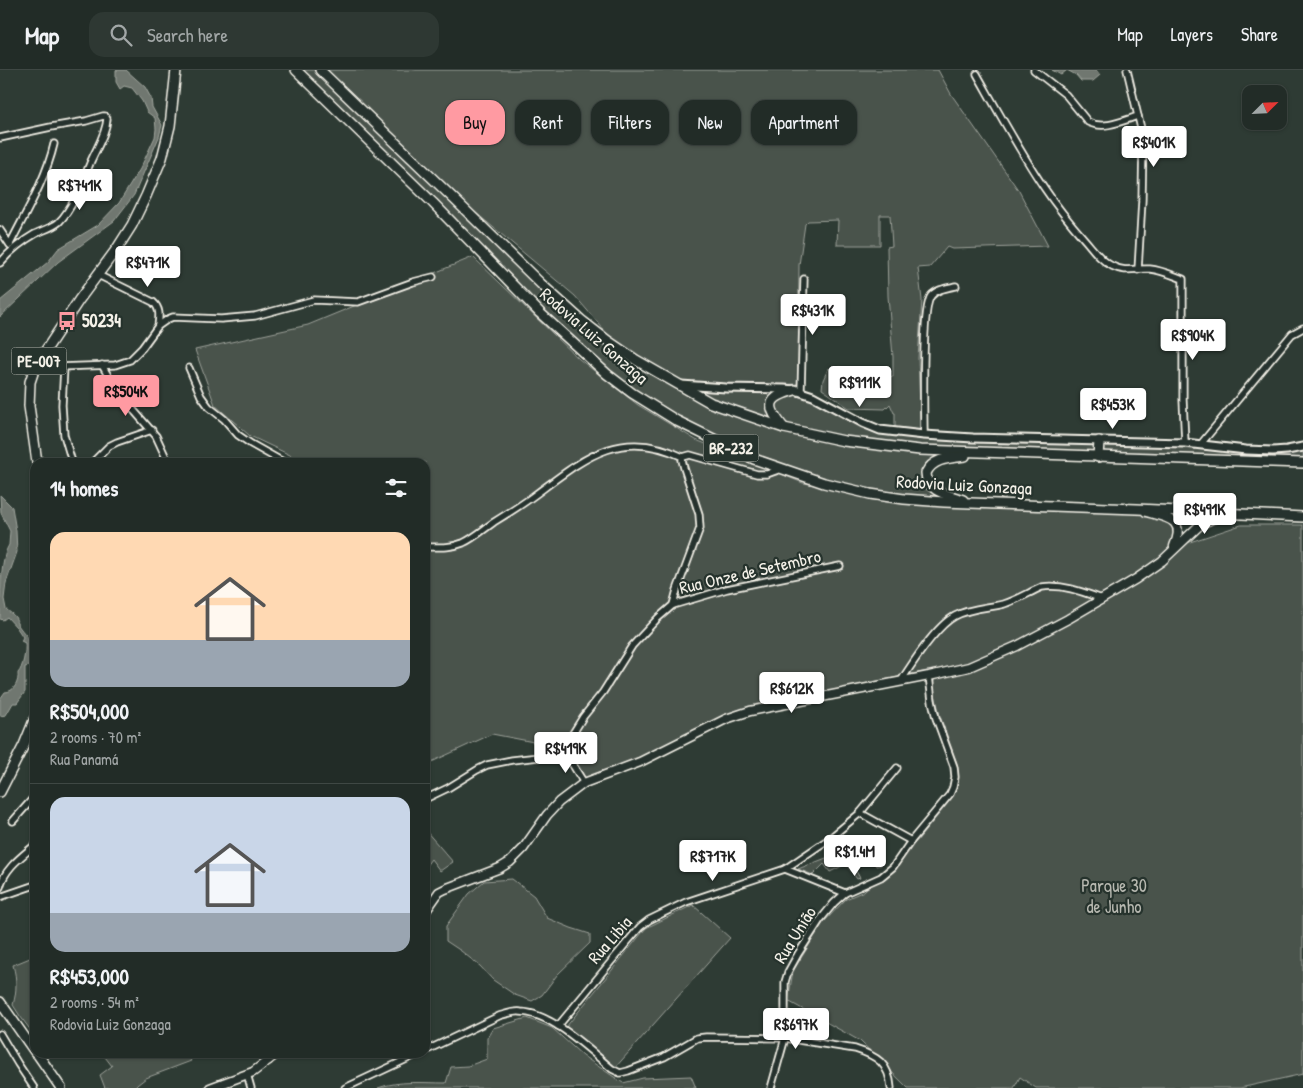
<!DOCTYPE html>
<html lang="en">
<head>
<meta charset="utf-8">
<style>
	:root { --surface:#222c27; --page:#2e3833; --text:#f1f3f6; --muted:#a2a7a7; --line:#3f4844; --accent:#ff9aa2 }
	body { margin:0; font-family:"Patrick Hand",sans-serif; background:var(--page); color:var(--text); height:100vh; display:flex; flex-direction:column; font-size:19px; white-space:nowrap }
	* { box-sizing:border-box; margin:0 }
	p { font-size:16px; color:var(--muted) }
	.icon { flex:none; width:28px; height:28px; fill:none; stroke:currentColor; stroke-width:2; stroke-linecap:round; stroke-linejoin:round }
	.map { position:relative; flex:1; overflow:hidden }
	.panel { position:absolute; left:30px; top:388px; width:400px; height:600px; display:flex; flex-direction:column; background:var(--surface); border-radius:15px; box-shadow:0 1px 4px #0004,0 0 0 1px var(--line) }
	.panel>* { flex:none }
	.guide { position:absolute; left:445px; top:30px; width:475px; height:45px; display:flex; gap:10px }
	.needle { width:32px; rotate:66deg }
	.buttons { position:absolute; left:1242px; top:15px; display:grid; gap:10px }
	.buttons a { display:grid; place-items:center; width:45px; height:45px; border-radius:10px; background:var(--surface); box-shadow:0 1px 4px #0004,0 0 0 1px var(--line); font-size:25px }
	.price { position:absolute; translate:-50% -42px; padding:0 11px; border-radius:5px; background:#fff; color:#222; font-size:16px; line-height:32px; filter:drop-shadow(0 1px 2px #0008) }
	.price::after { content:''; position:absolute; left:50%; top:30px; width:15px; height:11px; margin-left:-8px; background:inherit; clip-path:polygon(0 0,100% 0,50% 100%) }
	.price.on { background:var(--accent); color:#111 }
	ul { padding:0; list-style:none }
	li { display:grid; align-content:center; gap:10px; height:265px; padding:0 20px }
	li+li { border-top:1px solid var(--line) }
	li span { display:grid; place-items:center; height:155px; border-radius:15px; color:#555 }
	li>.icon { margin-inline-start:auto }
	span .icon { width:90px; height:90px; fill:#fffc; stroke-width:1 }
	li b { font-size:21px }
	h2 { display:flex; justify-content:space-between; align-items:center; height:60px; padding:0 20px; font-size:21px }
	.tag { padding:0 18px; border-radius:15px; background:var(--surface); box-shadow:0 1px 4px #0004,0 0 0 1px var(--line); font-size:18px; line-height:45px }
	.tag.on { background:var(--accent); color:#111 }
	header { display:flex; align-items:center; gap:30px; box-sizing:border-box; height:70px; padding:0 25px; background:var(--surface); border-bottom:1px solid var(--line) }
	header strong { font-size:24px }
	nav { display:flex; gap:28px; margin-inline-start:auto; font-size:18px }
	.search { width:350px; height:45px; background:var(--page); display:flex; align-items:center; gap:12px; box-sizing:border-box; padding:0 18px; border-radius:15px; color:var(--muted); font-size:19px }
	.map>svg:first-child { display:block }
	.green { fill:#48524c; stroke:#9ea29a }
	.water { fill:#6f7770; stroke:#a4a8a0 }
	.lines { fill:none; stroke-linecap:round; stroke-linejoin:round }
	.minor-casing { stroke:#f4f1e8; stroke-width:9 }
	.tertiary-casing { stroke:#f4f1e8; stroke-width:11 }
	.secondary-casing { stroke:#f4f1e8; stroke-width:11 }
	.primary-casing { stroke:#f4f1e8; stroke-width:12 }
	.trunk-casing { stroke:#f4f1e8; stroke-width:12 }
	.minor { stroke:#26332d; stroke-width:5.5 }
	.tertiary { stroke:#26332d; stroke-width:7 }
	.secondary { stroke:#26332d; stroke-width:8 }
	.primary { stroke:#26332d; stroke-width:9 }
	.trunk { stroke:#26332d; stroke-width:9 }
	.labels { text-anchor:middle; stroke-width:4.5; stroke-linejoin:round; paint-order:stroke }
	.shield { fill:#26332d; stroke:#b6b8b0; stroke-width:1 }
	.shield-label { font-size:16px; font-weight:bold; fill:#f4f1e8 }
	.poi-label { font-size:18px; font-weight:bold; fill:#f4f1e8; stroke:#26332d; text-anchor:start }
	.street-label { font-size:18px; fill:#f4f1e8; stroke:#26332d }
	.park-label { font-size:18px; fill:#b8b9b1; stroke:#26332d }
</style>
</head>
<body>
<header>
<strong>Map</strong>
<div class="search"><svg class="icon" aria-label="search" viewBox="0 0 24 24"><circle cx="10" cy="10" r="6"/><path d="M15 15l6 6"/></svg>Search here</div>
<nav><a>Map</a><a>Layers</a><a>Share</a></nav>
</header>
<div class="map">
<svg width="1303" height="1018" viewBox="0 0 1303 1018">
	<rect width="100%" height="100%" fill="#2e3b34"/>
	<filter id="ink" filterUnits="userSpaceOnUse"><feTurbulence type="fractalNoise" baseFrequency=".02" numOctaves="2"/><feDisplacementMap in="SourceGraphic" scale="10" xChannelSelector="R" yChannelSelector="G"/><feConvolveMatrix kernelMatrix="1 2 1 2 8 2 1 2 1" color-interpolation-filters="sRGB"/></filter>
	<g filter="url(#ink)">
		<g class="green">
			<polygon points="294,0 325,0 557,230 611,268 575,226 438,111 327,0 938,0 951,24 1019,121 1048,176 952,179 947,177 930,197 918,198 922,230 918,288 921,362 895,361 895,343 894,343 890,334 885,339 849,338 822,319 823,310 828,299 840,297 855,302 868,300 893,307 893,287 888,226 887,177 892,176 890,145 880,145 880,175 837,175 838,150 808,151 805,154 799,195 798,314 731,316 680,314 708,334 785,360 962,384 946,386 923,407 950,430 859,421 992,439 1135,442 1166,452 1172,457 1175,465 1169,479 1241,455 1303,455 1303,1004 1240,1018 1036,1018 1020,1007 1014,1018 908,1018 860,971 788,931 793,901 823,853 846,829 864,821 917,771 952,728 958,706 957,693 940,646 933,615 937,599 790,629 726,645 651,684 585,708 570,679 492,664 425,695 425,392 298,392 290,385 250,366 215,335 195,280 308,255 473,187 579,289 638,335 696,370 803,413 858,421 774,400 644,328 611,303 550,250"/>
			<polygon points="685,316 788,321 770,331 781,356 710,331"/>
			<polygon points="796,322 802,324 849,348 867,359 940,369 1303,379 1303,389 992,380 874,373 786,356 772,340 777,328"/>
			<polygon points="425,760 453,792 440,801 431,789 425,797"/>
			<polygon points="865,770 878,774 881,795 876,796 870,782 861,787 862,793 853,796 860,808 857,809 846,794 830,802 824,794 813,805 798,799 862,774"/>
			<polygon points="512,809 534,826 547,848 571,858 590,864 590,873 557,905 542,925 532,931 515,925 493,910 480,896 461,881 446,871 446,856 469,824 484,811"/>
			<polygon points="693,835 730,868 614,999 566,957 646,858"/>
			<path d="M30 888 35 893V966L20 946 13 935C17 921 17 909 13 895Z"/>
			<path d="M527 948 552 958 583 986 623 1013 643 1008 691 1006 696 1018H378C399 1010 424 1013 446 1013L451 997 468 996 487 989V968L493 958Z"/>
			<polygon points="102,983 187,983 191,991 146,1008 133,1018 105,1018 100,1005 112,996"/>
		</g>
		<g class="water">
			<polygon points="116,0 126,0 145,17 151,28 152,37 162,55 159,67 134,125 114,151 58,192 0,247 0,231 48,192 58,179 98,155 119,133 140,99 155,67 156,59 155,48 147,42 142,31 132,18 124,16 120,19 116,12"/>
			<polygon points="1052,0 1096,0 1100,5 1093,11 1081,11 1076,5 1067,0 1061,5"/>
			<path d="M0 425 12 437 16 461 17 482 6 513 4 529 6 539C9 542 13 544 15 547 19 554 14 548 18 555 29 571 40 575 33 598L29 596 25 597V622L17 633H13L6 645 0 646V629L5 622C14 622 19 612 18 603 23 598 26 581 25 573L21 571 23 567 17 558 7 547 3 550 0 549C0 529 0 489 9 475L10 461 1 443Z"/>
		</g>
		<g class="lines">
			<g class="minor-casing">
				<g id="minor">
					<path d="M1034 0 1066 25 1088 52C1104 60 1122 51 1138 46"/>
					<polyline points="1127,0 1143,67 1142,130 1138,200"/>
					<path d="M977 4C999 43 1020 82 1045 119 1057 137 1071 154 1085 170 1093 179 1101 191 1112 196 1125 203 1137 198 1150 199 1161 200 1172 205 1183 209V330L1185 373"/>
					<path d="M0 68 51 57 86 51 103 46H105L107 49C106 64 97 77 91 91 83 110 74 137 59 152 52 158 43 160 35 164 21 172 10 181 0 193"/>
					<polyline points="0,160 10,175"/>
					<path d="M10 174C26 142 46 109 54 74"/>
					<path d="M98 205 153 232C161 239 159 247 158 256"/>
					<polyline points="38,292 57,297 115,295 130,290 142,278 158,256 168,249 173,247 221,249 255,246 314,230 358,232 413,212 433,207"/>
					<polyline points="102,295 116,320 156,366 168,392"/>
					<polyline points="64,297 62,335 64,365 72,392"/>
					<polyline points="189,298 201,326 209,337 224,349 238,365 251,374 283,392"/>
					<polyline points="801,321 804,209"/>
					<path d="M924 365C924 343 921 239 931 226 937 219 947 218 956 216"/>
					<polyline points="1200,375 1292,264 1303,258"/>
					<polyline points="93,392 109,376 117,372 152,360"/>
					<path d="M425 477C438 477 451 478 463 473 474 468 484 459 494 452 507 444 520 436 532 427 582 390 619 356 683 387"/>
					<polyline points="673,535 677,520 700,458 699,444 684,398 682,390 683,387 690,385 757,404 767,404 781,399"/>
					<path d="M901 611C913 592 936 556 955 546 970 538 987 538 1004 534 1017 530 1030 522 1042 517 1063 514 1083 522 1102 529"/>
					<polyline points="566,684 584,713"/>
					<polyline points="425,729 448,718 477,700 487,695 512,690 566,684 570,668 575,660 583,647 603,622 632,576 658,548 673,535 727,519 840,496"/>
					<polyline points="860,743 911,771"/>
					<polyline points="13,751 35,726"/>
					<polyline points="785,799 845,823"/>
					<path d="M0 817C5 798 21 787 35 775"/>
					<polyline points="0,827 35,815"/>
					<polyline points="558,956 624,876 640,857 649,850 686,832 785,799 829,769 860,743 897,698"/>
					<polyline points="0,964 18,994 34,1018"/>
					<path d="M425 981 499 946C506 944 514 941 521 942 552 943 589 980 612 999L620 1003 628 1001 664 987 697 968 706 967 785 968 855 979C877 986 889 993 891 1018"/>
					<polyline points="266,982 269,991"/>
					<polyline points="247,1004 251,1018"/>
					<polyline points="345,1018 422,982"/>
					<polyline points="771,1018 785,968 785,912 788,902 798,884 820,850 834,833 845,823 881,807 893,797 911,771 950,724 953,717 955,707 954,697 936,648 932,631 929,606"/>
				</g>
			</g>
			<g class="tertiary-casing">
				<polyline id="tertiary" points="681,315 726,318 784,319 795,320 813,326 863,353 880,360 924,365 973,368 1185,373 1246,380 1273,381 1287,380 1303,377"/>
			</g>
			<g class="secondary-casing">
				<g id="secondary">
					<path d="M1146 442C1168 448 1186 449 1174 476"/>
					<polyline points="425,842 439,822 445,819 500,798 510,792 523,779 547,745 559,732 584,713 640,692 726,649 750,641 929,606 969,597 1017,576 1068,549 1136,509 1162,491 1201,454 1212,449 1227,445"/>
					<polyline points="210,1018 253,1002 279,982"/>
				</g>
			</g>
			<g class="primary-casing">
				<g id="primary">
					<polyline points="37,392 29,336 30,312 33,303 38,292 79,230 118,177 132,155 146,126 162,88 170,56 176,0"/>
					<polyline points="0,722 24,675 35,648"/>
					<polyline points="0,932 35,982"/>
					<polyline points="36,982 61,1018"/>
				</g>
			</g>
			<g class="trunk-casing">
				<g id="trunk">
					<polyline points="296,0 433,133 540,243 607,304 632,323 677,351 754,389 824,413 870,424 904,429 944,432 1137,439 1303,447"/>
					<polyline points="320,0 454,129 541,214 581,250 608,271 636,290 711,333 784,358 844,371 920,380 1303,393"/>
					<path d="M784 358C766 336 766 328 795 320"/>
					<polyline points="1098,387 1099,371"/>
					<path d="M963 430C949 425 926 421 926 403 933 388 950 388 965 386"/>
				</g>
			</g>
			<use href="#minor" class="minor"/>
			<use href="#tertiary" class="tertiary"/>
			<use href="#secondary" class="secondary"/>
			<use href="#primary" class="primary"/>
			<use href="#trunk" class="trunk"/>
		</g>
	</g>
	<defs>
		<g id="bus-bare" transform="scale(1.5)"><path d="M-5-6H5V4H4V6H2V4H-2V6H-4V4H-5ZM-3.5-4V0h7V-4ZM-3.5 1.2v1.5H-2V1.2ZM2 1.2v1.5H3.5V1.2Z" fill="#ff9aa2" stroke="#26332d" stroke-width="2.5" paint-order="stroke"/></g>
	</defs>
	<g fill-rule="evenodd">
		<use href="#bus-bare" x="67" y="251"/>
	</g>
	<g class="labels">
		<g class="shield">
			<rect x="11.5" y="277.5" width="55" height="27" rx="4"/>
			<rect x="703.5" y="364.5" width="55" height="27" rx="4"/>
		</g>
		<g class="shield-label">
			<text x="39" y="297">PE-007</text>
			<text x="731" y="384">BR-232</text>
		</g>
		<g class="poi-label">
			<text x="82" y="257">50234</text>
		</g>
		<g class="street-label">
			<text transform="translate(594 266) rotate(41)" y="6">Rodovia Luiz Gonzaga</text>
			<text transform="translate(964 415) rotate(3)" y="6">Rodovia Luiz Gonzaga</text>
			<text transform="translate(750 502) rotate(-13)" y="6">Rua Onze de Setembro</text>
			<text transform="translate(795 865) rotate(-58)" y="6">Rua União</text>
			<text transform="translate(610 870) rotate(-49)" y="6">Rua Libia</text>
		</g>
		<g class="park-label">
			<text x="1114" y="822">Parque 30<tspan x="1114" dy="21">de Junho</tspan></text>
		</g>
	</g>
</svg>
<div class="buttons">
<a><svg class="needle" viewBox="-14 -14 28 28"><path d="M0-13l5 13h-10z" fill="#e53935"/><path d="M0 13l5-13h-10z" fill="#a2a7a7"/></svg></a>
</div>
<b class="price" style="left:1154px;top:98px">R$401K</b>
<b class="price" style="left:80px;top:141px">R$741K</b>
<b class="price" style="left:148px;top:218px">R$471K</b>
<b class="price" style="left:813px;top:266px">R$431K</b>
<b class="price" style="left:1193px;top:291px">R$904K</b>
<b class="price" style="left:860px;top:338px">R$911K</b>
<b class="price on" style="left:126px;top:347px">R$504K</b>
<b class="price" style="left:1113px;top:360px">R$453K</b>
<b class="price" style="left:1205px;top:465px">R$491K</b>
<b class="price" style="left:792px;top:644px">R$612K</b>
<b class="price" style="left:566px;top:704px">R$419K</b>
<b class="price" style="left:855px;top:807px">R$1.4M</b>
<b class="price" style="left:713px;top:812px">R$717K</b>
<b class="price" style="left:796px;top:980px">R$697K</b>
<div class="guide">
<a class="tag on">Buy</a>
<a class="tag">Rent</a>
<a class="tag">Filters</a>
<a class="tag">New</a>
<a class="tag">Apartment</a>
</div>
<section class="panel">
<h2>14 homes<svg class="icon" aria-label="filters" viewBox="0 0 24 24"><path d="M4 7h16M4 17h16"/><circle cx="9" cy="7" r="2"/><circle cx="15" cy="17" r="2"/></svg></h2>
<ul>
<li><span style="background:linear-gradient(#ffd9b3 70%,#9aa5b1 0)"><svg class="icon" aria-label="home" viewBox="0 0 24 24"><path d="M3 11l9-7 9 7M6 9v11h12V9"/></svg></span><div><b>R$504,000</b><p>2 rooms · 70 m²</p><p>Rua Panamá</p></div></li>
<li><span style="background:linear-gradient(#c9d6e8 75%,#9aa5b1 0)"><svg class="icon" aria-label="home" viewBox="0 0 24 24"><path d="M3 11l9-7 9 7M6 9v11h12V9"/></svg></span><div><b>R$453,000</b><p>2 rooms · 54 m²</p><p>Rodovia Luiz Gonzaga</p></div></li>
</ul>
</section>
</div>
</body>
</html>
